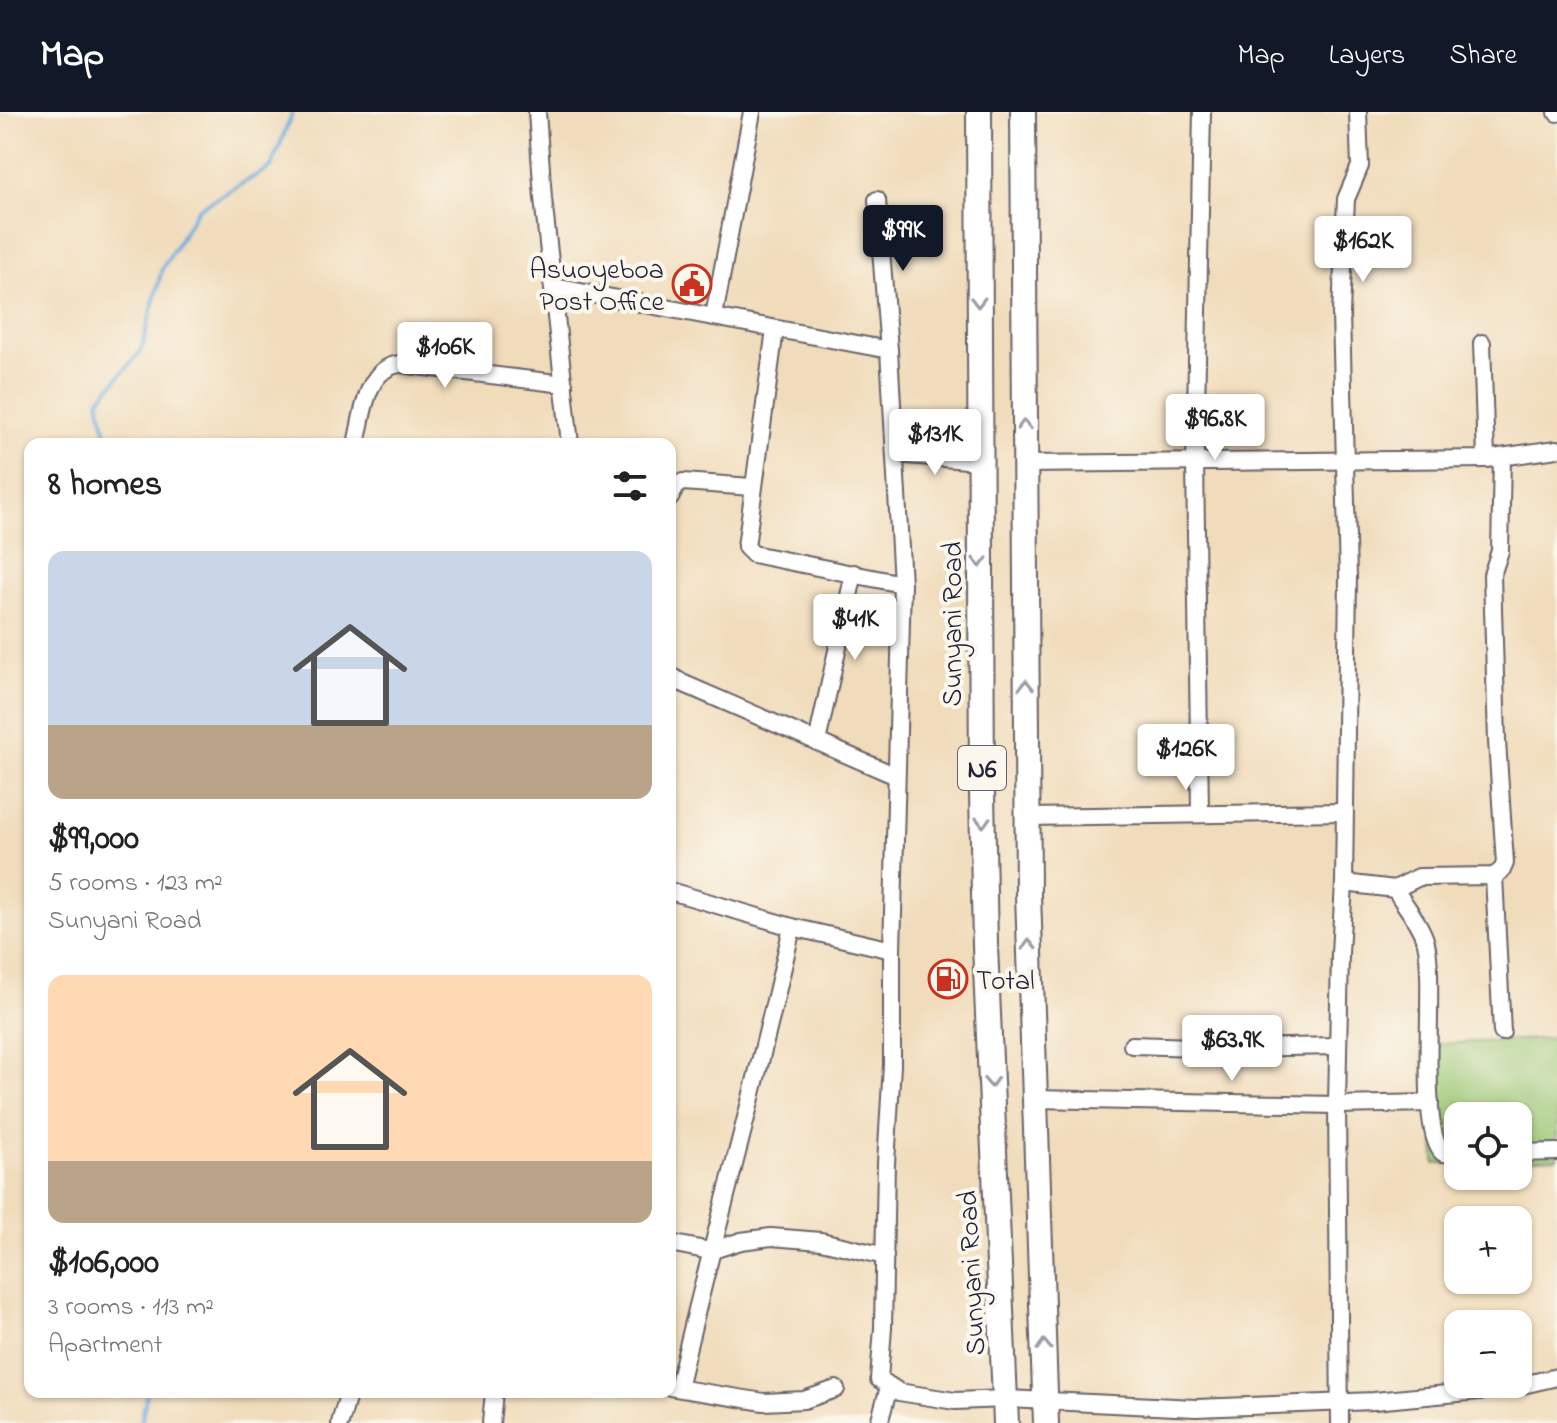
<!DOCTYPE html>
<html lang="en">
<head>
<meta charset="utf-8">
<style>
	:root { --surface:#fff; --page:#f2f2f2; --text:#222; --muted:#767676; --accent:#111827 }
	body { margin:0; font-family:"Indie Flower",sans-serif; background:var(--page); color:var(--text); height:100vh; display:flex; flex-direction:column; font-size:30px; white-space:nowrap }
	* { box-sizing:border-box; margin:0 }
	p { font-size:26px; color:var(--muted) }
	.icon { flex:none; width:44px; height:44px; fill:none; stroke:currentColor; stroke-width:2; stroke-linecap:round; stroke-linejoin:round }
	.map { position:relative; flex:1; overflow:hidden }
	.sheet { position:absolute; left:24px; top:326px; width:652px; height:960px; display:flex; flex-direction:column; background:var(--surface); border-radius:16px; box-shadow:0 2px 6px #0004 }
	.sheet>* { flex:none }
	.controls { position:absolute; left:1444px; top:990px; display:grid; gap:16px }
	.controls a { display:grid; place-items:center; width:88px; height:88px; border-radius:16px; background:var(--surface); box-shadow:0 2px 6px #0004; font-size:40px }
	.price { position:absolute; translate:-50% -68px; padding:0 18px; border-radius:8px; background:#fff; color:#222; font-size:26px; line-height:52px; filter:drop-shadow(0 2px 4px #0008) }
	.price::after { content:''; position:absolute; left:50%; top:48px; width:24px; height:18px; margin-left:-12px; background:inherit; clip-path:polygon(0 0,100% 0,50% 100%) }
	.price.selected { background:var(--accent); color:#fff }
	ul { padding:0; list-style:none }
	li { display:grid; align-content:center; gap:16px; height:424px; padding:0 24px }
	li span { display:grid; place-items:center; height:248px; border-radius:16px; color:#555 }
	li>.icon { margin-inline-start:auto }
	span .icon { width:144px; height:144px; fill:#fffc; stroke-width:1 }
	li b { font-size:34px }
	h2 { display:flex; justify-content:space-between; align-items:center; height:96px; padding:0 24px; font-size:34px }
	header { display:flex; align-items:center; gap:48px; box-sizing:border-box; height:112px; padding:0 40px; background:var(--accent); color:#fff }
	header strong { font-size:38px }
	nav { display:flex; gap:44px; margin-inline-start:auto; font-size:28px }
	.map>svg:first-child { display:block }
	.green { fill:#98c471; stroke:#5d7356; stroke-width:2 }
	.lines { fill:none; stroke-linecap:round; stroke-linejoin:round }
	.stream { stroke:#68aadc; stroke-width:4 }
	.minor-casing { stroke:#6a6367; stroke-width:20 }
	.primary-casing { stroke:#6a6367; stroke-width:28 }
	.minor { stroke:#fff; stroke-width:16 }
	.primary { stroke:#fff; stroke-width:24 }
	.oneway { stroke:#9c9ca7 }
	.labels { text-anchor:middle; stroke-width:8; stroke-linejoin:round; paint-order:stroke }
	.shield { fill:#fbf7ec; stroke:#636270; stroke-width:2 }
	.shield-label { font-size:26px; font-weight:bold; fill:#22223b }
	.poi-label { font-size:28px; fill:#22223b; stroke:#fbf7ec; text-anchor:end }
	.street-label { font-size:28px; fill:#22223b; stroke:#fbf7ec }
</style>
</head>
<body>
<header>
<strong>Map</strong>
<nav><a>Map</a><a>Layers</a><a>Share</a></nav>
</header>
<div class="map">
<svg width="1557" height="1311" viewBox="0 0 1557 1311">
	<rect width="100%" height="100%" fill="#fbf7ec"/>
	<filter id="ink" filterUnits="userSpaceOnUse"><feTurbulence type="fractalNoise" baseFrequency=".0125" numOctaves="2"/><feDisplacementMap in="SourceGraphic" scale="16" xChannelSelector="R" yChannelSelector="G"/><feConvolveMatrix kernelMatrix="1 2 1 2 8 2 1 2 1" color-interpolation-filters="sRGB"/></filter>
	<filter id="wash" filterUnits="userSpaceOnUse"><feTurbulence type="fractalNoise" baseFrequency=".006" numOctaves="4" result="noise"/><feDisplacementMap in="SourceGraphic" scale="32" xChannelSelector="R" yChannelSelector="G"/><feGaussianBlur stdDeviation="1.8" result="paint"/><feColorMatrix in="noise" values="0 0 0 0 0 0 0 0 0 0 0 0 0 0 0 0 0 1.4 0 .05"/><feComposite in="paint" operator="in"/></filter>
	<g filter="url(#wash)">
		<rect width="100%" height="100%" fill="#f0dbba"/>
		<polygon class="green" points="1557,926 1557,1046 1518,1048 1518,1004 1458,1004 1458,1051 1435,1052 1433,932"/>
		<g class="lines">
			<g class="stream">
				<polyline points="108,332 99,288 141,239 162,157 198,97 271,55 292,2"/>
				<polyline points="141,1311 147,1280"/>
			</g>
		</g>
	</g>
	<g filter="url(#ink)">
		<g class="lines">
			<g class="minor-casing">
				<g id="minor">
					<polyline points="537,0 543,86 570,332"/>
					<polyline points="1557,0 1557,1"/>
					<polyline points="877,88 889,238 902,472 892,838 892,953 886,1051 883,1216 879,1267 899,1280 955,1289 1006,1287 1196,1296 1374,1289 1510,1276 1557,1265"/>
					<polyline points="554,175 889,238"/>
					<polyline points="714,204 752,0"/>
					<polyline points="775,217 746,435 753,442 902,472"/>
					<polyline points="1482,231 1486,347"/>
					<path d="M356 332C363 304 365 256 400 252L564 272"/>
					<polyline points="895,342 979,349"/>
					<polyline points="1025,352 1486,347 1557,337"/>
					<polyline points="670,386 677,373 683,370 752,375"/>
					<polyline points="670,563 682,571 896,664"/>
					<polyline points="817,630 854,461"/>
					<polyline points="1200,700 1195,349 1202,0"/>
					<polyline points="1029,705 1343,700"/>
					<polyline points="1494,764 1502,920"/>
					<path d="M1344 771 1395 777C1405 794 1421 812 1426 831 1436 871 1417 1019 1443 1041L1458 1042"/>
					<polyline points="1395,777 1419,765 1494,764 1502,758 1505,751 1497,629 1492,463 1500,439 1502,346"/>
					<polyline points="670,779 792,815 892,838"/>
					<polyline points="1132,933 1228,936 1338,934"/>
					<polyline points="1034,987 1337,993 1430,991"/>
					<polyline points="1518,1041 1557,1040"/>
					<polyline points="670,1131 710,1139 741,1129 771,1125 821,1129 885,1144"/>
					<polyline points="670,1275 764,1290 804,1288 836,1277"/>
					<path d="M678 1276C714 1122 758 970 792 815"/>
					<polyline points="340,1311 349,1280"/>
					<polyline points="491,1311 494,1280"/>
					<polyline points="879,1311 889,1275"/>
					<polyline points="1340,1311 1337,993 1340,841 1344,771 1348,465 1341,202 1346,87 1360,54 1358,0"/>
				</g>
			</g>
			<g class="primary-casing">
				<g id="primary">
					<polyline points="979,0 982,681 985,834 1006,1311"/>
					<polyline points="1023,0 1028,782 1046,1311"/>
				</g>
			</g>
			<use href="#minor" class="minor"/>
			<use href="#primary" class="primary"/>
		</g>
		<defs><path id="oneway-chevron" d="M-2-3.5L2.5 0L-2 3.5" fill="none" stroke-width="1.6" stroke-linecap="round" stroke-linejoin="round" transform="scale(2)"/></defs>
		<g class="oneway">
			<use href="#oneway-chevron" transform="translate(978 190) rotate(90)"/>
			<use href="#oneway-chevron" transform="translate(1024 313) rotate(-91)"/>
			<use href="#oneway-chevron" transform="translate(980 450) rotate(89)"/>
			<use href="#oneway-chevron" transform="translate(1026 573) rotate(-91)"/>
			<use href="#oneway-chevron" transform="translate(983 710) rotate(89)"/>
			<use href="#oneway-chevron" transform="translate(1029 833) rotate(-91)"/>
			<use href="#oneway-chevron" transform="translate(991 970) rotate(87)"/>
			<use href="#oneway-chevron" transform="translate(1044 1233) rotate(-92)"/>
		</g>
	</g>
	<defs>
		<g id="civic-ring" transform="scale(2)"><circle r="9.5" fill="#fbf7ec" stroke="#c8321e" stroke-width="1.5"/><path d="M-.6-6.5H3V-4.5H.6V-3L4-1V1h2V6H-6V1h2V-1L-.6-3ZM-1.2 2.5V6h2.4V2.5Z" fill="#c8321e"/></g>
		<g id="fuel-ring" transform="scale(2)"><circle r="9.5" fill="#fbf7ec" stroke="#c8321e" stroke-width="1.5"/><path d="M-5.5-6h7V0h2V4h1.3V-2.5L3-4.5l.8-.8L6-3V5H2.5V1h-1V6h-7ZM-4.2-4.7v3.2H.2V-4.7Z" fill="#c8321e"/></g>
	</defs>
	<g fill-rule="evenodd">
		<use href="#civic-ring" x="692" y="172"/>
		<use href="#fuel-ring" x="948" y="867"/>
	</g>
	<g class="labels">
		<rect class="shield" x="958" y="634" width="48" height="44" rx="6"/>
		<g class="shield-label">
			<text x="982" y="665">N6</text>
		</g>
		<g class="poi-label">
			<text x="664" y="166">Asuoyeboa<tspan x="664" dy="32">Post Office</tspan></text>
			<text x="976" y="877" text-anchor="start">Total</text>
		</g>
		<g class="street-label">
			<text transform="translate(951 512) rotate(-90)" y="10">Sunyani Road</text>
			<text transform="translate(970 1161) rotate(-93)" y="10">Sunyani Road</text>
		</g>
	</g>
</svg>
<div class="controls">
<a><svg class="icon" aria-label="locate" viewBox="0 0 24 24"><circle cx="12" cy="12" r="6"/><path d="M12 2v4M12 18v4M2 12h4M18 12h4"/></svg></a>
<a>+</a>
<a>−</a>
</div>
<b class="price selected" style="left:903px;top:161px">$99K</b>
<b class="price" style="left:1363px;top:172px">$162K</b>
<b class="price" style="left:445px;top:278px">$106K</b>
<b class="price" style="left:1215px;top:350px">$96.8K</b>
<b class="price" style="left:935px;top:365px">$131K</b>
<b class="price" style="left:855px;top:550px">$41K</b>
<b class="price" style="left:1186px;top:680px">$126K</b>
<b class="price" style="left:1232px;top:971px">$63.9K</b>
<section class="sheet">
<h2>8 homes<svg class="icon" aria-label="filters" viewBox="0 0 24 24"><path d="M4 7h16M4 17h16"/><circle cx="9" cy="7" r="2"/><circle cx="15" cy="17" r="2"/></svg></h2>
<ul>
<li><span style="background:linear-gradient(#c9d6e8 70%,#b9a48a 0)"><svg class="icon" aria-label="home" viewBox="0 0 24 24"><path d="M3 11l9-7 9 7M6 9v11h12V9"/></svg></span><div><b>$99,000</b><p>5 rooms · 123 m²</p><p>Sunyani Road</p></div></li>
<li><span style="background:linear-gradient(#ffd9b3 75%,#b9a48a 0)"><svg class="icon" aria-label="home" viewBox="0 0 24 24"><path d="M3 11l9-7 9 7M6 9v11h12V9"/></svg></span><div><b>$106,000</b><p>3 rooms · 113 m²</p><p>Apartment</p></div></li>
</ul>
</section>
</div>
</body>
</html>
